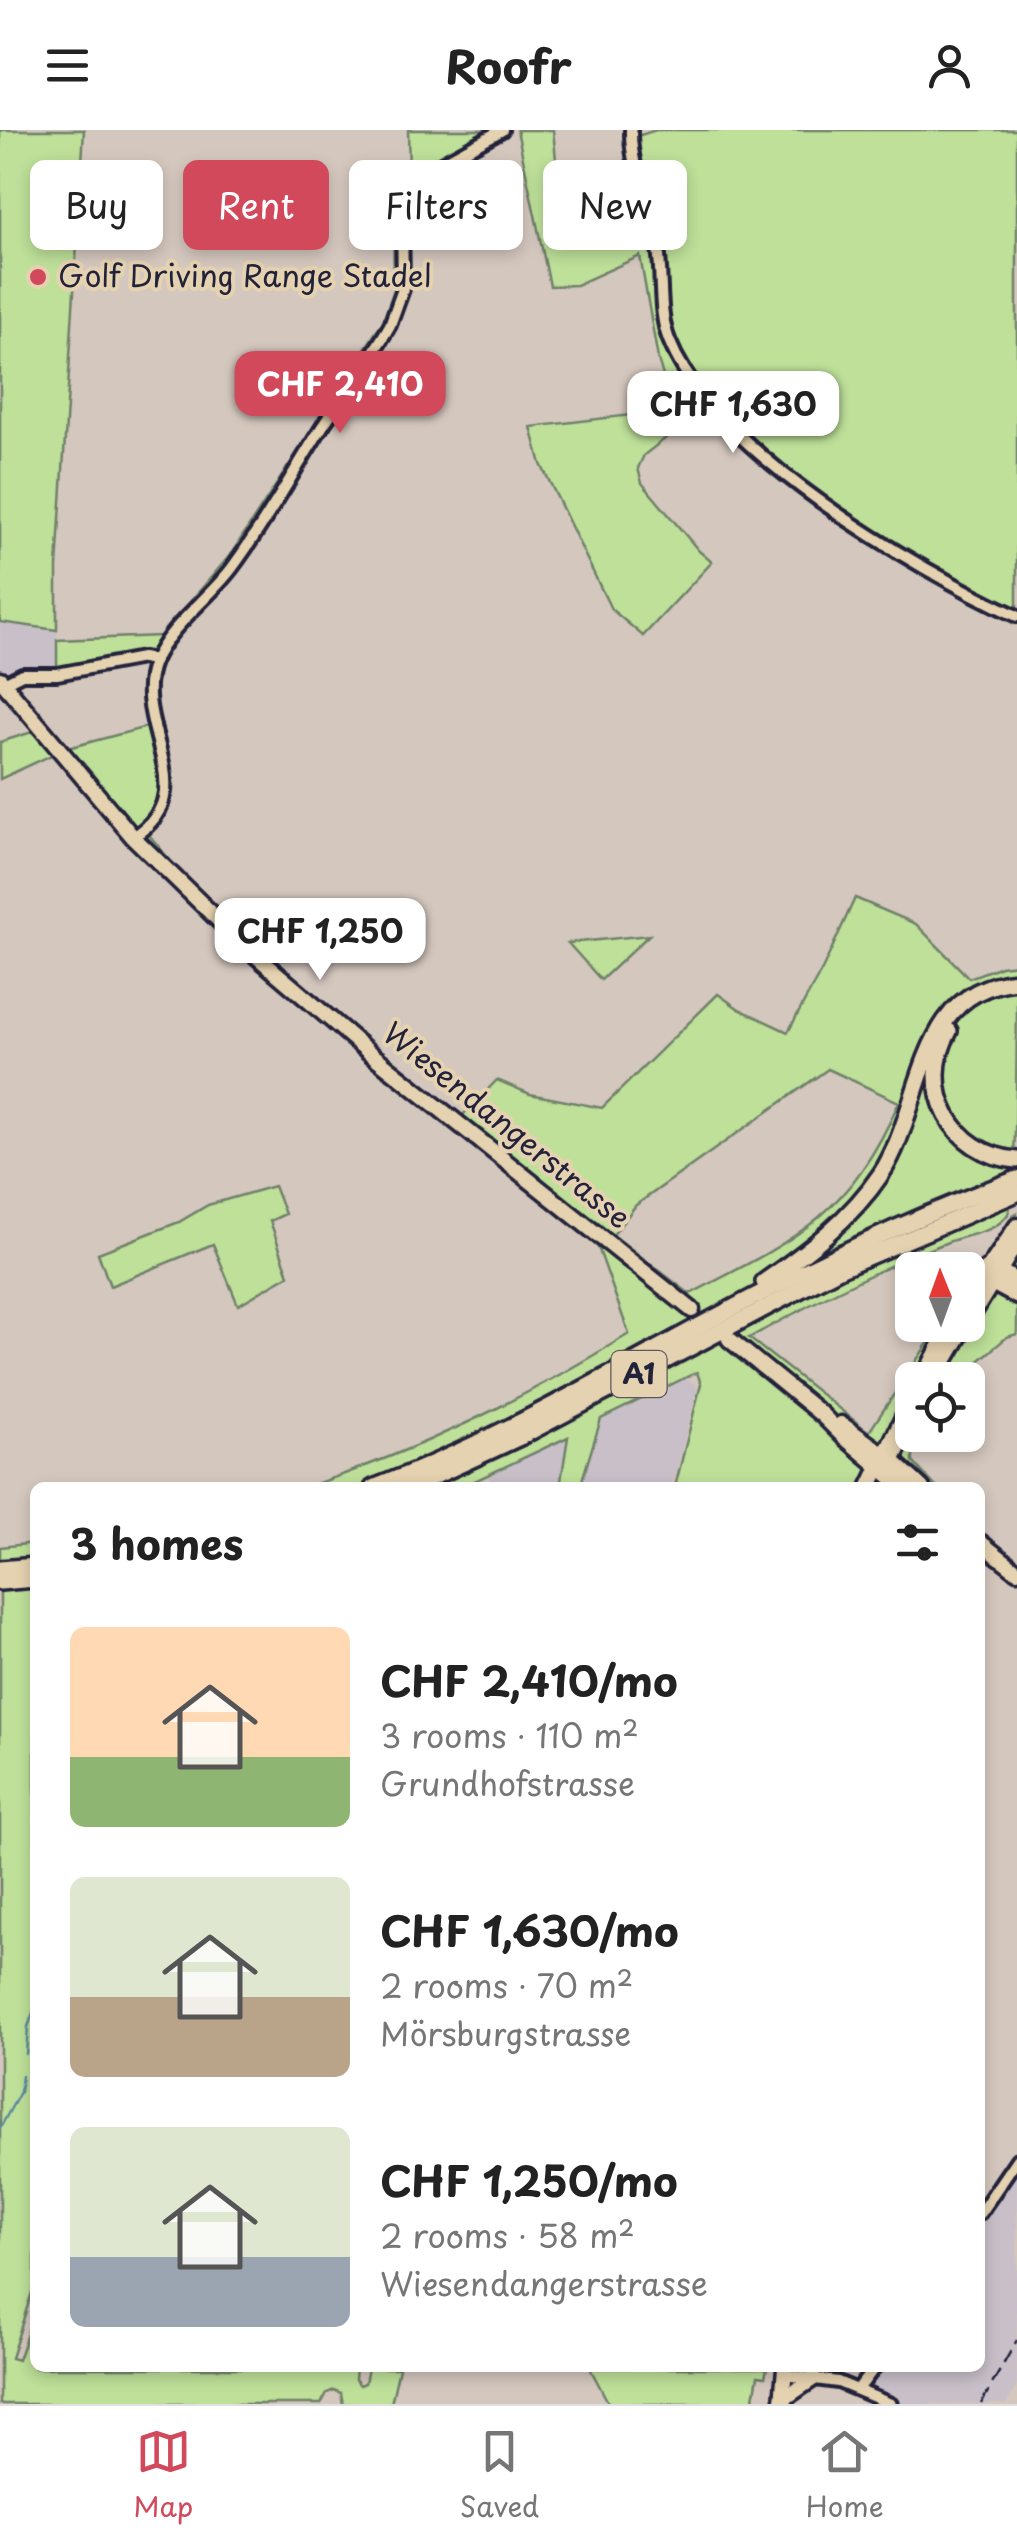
<!DOCTYPE html>
<html lang="en">
<head>
<meta charset="utf-8">
<style>
	:root { --surface:#fff; --page:#f6f6f6; --text:#222; --muted:#767676; --line:#e0e0e0; --accent:#d1495b }
	body { margin:0; font-family:"Playpen Sans",sans-serif; background:var(--page); color:var(--text); height:100vh; display:flex; flex-direction:column; font-size:38px; white-space:nowrap }
	* { box-sizing:border-box; margin:0 }
	p { font-size:32px; color:var(--muted) }
	.icon { flex:none; width:55px; height:55px; fill:none; stroke:currentColor; stroke-width:2; stroke-linecap:round; stroke-linejoin:round }
	.map { position:relative; flex:1; overflow:hidden }
	.details { position:absolute; left:30px; top:1352px; width:955px; height:890px; display:flex; flex-direction:column; background:var(--surface); border-radius:15px; box-shadow:0 5px 15px #0003 }
	.details>* { flex:none }
	.banner { position:absolute; left:30px; top:30px; width:958px; height:90px; display:flex; gap:20px }
	.needle { width:65px; rotate:359deg }
	.buttons { position:absolute; left:895px; top:1122px; display:grid; gap:20px }
	.buttons a { display:grid; place-items:center; width:90px; height:90px; border-radius:15px; background:var(--surface); box-shadow:0 5px 15px #0003; font-size:50px }
	.price { position:absolute; translate:-50% -85px; padding:0 22px; border-radius:20px; background:#fff; color:#222; font-size:32px; line-height:65px; filter:drop-shadow(0 2px 5px #0008) }
	.price::after { content:''; position:absolute; left:50%; top:60px; width:30px; height:22px; margin-left:-15px; background:inherit; clip-path:polygon(0 0,100% 0,50% 100%) }
	.price.active { background:var(--accent); color:#fff }
	ul { padding:0; list-style:none }
	li { display:flex; align-items:center; gap:30px; height:250px; padding:0 40px }
	li span { display:grid; place-items:center; flex:none; width:280px; height:200px; border-radius:15px; color:#555 }
	li>.icon { margin-inline-start:auto }
	span .icon { width:120px; height:120px; fill:#fffc; stroke-width:1 }
	li b { font-size:42px }
	h2 { display:flex; justify-content:space-between; align-items:center; height:120px; padding:0 40px; font-size:42px }
	.pill { padding:0 35px; border-radius:15px; background:var(--surface); box-shadow:0 5px 15px #0003; font-size:35px; line-height:90px }
	.pill.active { background:var(--accent); color:#fff }
	header { display:flex; justify-content:space-between; align-items:center; height:130px; padding:0 40px; background:var(--surface); font-size:45px; font-weight:700 }
	.dock { display:flex; justify-content:space-around; align-items:center; height:140px; border-top:2px solid var(--line); background:var(--surface); font-size:28px; color:var(--muted) }
	.dock a { display:grid; justify-items:center; gap:5px }
	.dock .active { color:var(--accent) }
	.map>svg:first-child { display:block }
	.built { fill:#c8bfc8 }
	.green { fill:#bee099; stroke:#70816a; stroke-width:2.5; fill-rule:evenodd }
	.lines { fill:none; stroke-linecap:round; stroke-linejoin:round }
	.stream { stroke:#5c8b9f; stroke-width:2.5 }
	.minor-casing { stroke:#22223b; stroke-width:18 }
	.major-casing { stroke:#22223b; stroke-width:21 }
	.highway-casing { stroke:#22223b; stroke-width:22 }
	.minor { stroke:#e5d2b0; stroke-width:10 }
	.major { stroke:#e5d2b0; stroke-width:14 }
	.highway { stroke:#e5d2b0; stroke-width:15 }
	.rail { stroke:#22223b; stroke-width:2.5; stroke-dasharray:15 8; stroke-linecap:butt }
	.poi-dot { fill:#d1495b; stroke:#e5d2b0; stroke-width:4 }
	.labels { text-anchor:middle; stroke-width:8; stroke-linejoin:round; paint-order:stroke }
	.shield { fill:#e5d2b0; stroke:#5c575e; stroke-width:2.5 }
	.shield-label { font-size:28px; font-weight:bold; fill:#22223b }
	.poi-label { font-size:30px; fill:#22223b; stroke:#e5d2b0; text-anchor:start }
	.street-label { font-size:30px; fill:#22223b; stroke:#e5d2b0 }
</style>
</head>
<body>
<header><svg class="icon" aria-label="menu" viewBox="0 0 24 24"><path d="M4 6h16M4 12h16M4 18h16"/></svg>Roofr<svg class="icon" aria-label="person" viewBox="0 0 24 24"><circle cx="12" cy="8" r="4"/><path d="M4 21q1-7 8-7t8 7"/></svg></header>
<div class="map">
<svg width="1017" height="2274" viewBox="0 0 1017 2274">
	<rect width="100%" height="100%" fill="#d4c7be"/>
	<filter id="ink" filterUnits="userSpaceOnUse"><feTurbulence type="fractalNoise" baseFrequency=".01" numOctaves="2"/><feDisplacementMap in="SourceGraphic" scale="20" xChannelSelector="R" yChannelSelector="G"/><feConvolveMatrix kernelMatrix="1 2 1 2 8 2 1 2 1" color-interpolation-filters="sRGB"/></filter>
	<g filter="url(#ink)">
		<g class="built">
			<polygon points="0,492 57,500 57,544 0,549"/>
			<polygon points="685,1248 696,1255 697,1260 672,1357 494,1357 488,1346"/>
			<polygon points="1017,2029 1017,2255 1006,2274 893,2274 859,2258 874,2238 980,2238 980,2083"/>
		</g>
		<g class="green">
			<polygon points="0,0 84,0 57,437 57,500 0,492"/>
			<polygon points="408,0 502,0 427,41 407,62 400,172 231,439 154,530 57,544 57,510 161,506 231,424 383,191 394,159 393,81 399,59 409,43"/>
			<polygon points="517,0 553,0 559,59 575,55 587,101 648,81 631,8 656,0 1017,0 1017,486 957,457 776,341 710,274 644,325 638,338 642,353 699,421 712,432 643,506 611,479 541,334 531,297 673,280 658,229 640,126 576,155 550,156"/>
			<polygon points="154,595 167,657 145,700 170,730 165,736 247,818 240,825 128,713 133,707 60,621 0,649 0,612 42,599 60,620"/>
			<path d="M855 768 916 794 969 848 1001 836 1017 834C1017 876 1017 1057 1008 1084 996 1103 968 1104 948 1112 879 1138 814 1172 749 1208L869 1302 940 1195H968V1153L1013 1085 1017 1083V1204L1007 1207 956 1250H912V1305H921L913 1322V1332L936 1357H675L701 1254 697 1242 601 1289 580 1357H560L568 1307 462 1357 304 1358C425 1318 521 1270 629 1204L598 1117 352 918 370 923 457 991 497 950 530 964 602 978 718 864 739 879 788 902 823 838ZM828 939 899 972C850 1085 795 1110 690 1164L613 1105 636 1075Z"/>
			<polygon points="649,805 601,850 568,813"/>
			<polygon points="274,1056 285,1084 270,1091 289,1145 238,1175 213,1114 110,1156 98,1123 179,1092 208,1075"/>
			<polygon points="35,1413 35,2153 11,2228 18,2230 35,2181 35,2238 356,2238 355,2249 360,2255 365,2253 368,2238 399,2238 391,2274 343,2274 341,2263 334,2260 327,2263 321,2274 0,2274 0,1417"/>
			<polygon points="590,2238 767,2238 765,2247 758,2246 753,2274 609,2274"/>
		</g>
		<g class="lines">
			<g class="stream">
				<polyline points="26,1924 28,1897 35,1877"/>
				<polyline points="0,1998 20,1962 22,1946"/>
			</g>
			<g class="minor-casing">
				<g id="minor">
					<path d="M631 0C630 41 652 79 658 119 663 149 658 182 669 210 713 321 912 437 1017 486"/>
					<polyline points="4,553 22,544 57,544 142,528 154,530"/>
					<path d="M133 707C206 662 129 594 154 532 169 496 209 469 232 438 265 394 292 344 322 297 344 263 370 231 390 195L403 159 402 82 407 62 427 41 502 0"/>
					<polyline points="980,2083 1017,2029"/>
					<polyline points="785,2245 838,2252 891,2274"/>
					<polyline points="859,2258 874,2238"/>
				</g>
			</g>
			<g class="major-casing">
				<g id="major">
					<polyline points="0,549 133,707 247,818 370,923 692,1180"/>
					<polyline points="968,1169 1017,1096"/>
					<polyline points="968,1192 1017,1112"/>
					<polyline points="729,1209 822,1285 844,1307 904,1358"/>
					<polyline points="922,1250 951,1195"/>
					<polyline points="934,1250 966,1195"/>
					<polyline points="841,1294 893,1331 922,1358"/>
					<polyline points="890,1335 912,1291"/>
					<polyline points="869,1358 912,1269"/>
					<polyline points="980,1412 1017,1441"/>
					<polyline points="782,2270 814,2248"/>
					<polyline points="782,2272 785,2238"/>
				</g>
			</g>
			<g class="highway-casing">
				<g id="highway">
					<path d="M949 901C917 958 952 1025 1017 1030"/>
					<path d="M764 1152C808 1121 850 1090 881 1044 925 977 915 859 1017 851"/>
					<polyline points="1017,1152 998,1140 986,1140 991,1152 1017,1166"/>
					<path d="M373 1358C495 1312 605 1246 720 1185 816 1133 914 1087 1017 1049"/>
					<polyline points="409,1358 520,1307 841,1138 1017,1063"/>
					<polyline points="0,1439 35,1436"/>
					<polyline points="0,1452 35,1449"/>
				</g>
			</g>
			<use href="#minor" class="minor"/>
			<use href="#major" class="major"/>
			<use href="#highway" class="highway"/>
			<polyline class="rail" points="981,2274 1017,2210"/>
		</g>
	</g>
	<circle class="poi-dot" cx="38" cy="147" r="10"/>
	<g class="labels">
		<rect class="shield" x="611.5" y="1221" width="55" height="46" rx="8"/>
		<g class="shield-label">
			<text x="639" y="1254">A1</text>
		</g>
		<g class="poi-label">
			<text x="58" y="157">Golf Driving Range Stadel</text>
		</g>
		<g class="street-label">
			<text transform="translate(506 996) rotate(39)" y="10">Wiesendangerstrasse</text>
		</g>
	</g>
</svg>
<div class="buttons">
<a><svg class="needle" viewBox="-14 -14 28 28"><path d="M0-13l5 13h-10z" fill="#e53935"/><path d="M0 13l5-13h-10z" fill="#767676"/></svg></a>
<a><svg class="icon" aria-label="locate" viewBox="0 0 24 24"><circle cx="12" cy="12" r="6"/><path d="M12 2v4M12 18v4M2 12h4M18 12h4"/></svg></a>
</div>
<b class="price active" style="left:340px;top:306px">CHF 2,410</b>
<b class="price" style="left:733px;top:326px">CHF 1,630</b>
<b class="price" style="left:320px;top:853px">CHF 1,250</b>
<div class="banner">
<a class="pill">Buy</a>
<a class="pill active">Rent</a>
<a class="pill">Filters</a>
<a class="pill">New</a>
</div>
<section class="details">
<h2>3 homes<svg class="icon" aria-label="filters" viewBox="0 0 24 24"><path d="M4 7h16M4 17h16"/><circle cx="9" cy="7" r="2"/><circle cx="15" cy="17" r="2"/></svg></h2>
<ul>
<li><span style="background:linear-gradient(#ffd9b3 65%,#8fb573 0)"><svg class="icon" aria-label="home" viewBox="0 0 24 24"><path d="M3 11l9-7 9 7M6 9v11h12V9"/></svg></span><div><b>CHF 2,410/mo</b><p>3 rooms · 110 m²</p><p>Grundhofstrasse</p></div></li>
<li><span style="background:linear-gradient(#dfe7d0 60%,#b9a48a 0)"><svg class="icon" aria-label="home" viewBox="0 0 24 24"><path d="M3 11l9-7 9 7M6 9v11h12V9"/></svg></span><div><b>CHF 1,630/mo</b><p>2 rooms · 70 m²</p><p>Mörsburgstrasse</p></div></li>
<li><span style="background:linear-gradient(#dfe7d0 65%,#9aa5b1 0)"><svg class="icon" aria-label="home" viewBox="0 0 24 24"><path d="M3 11l9-7 9 7M6 9v11h12V9"/></svg></span><div><b>CHF 1,250/mo</b><p>2 rooms · 58 m²</p><p>Wiesendangerstrasse</p></div></li>
</ul>
</section>
</div>
<nav class="dock">
<a class="active"><svg class="icon" aria-label="map" viewBox="0 0 24 24"><path d="M3 6l6-2 6 2 6-2v14l-6 2-6-2-6 2zM9 4v14M15 6v14"/></svg>Map</a>
<a><svg class="icon" aria-label="saved" viewBox="0 0 24 24"><path d="M7 4h10v16l-5-4-5 4z"/></svg>Saved</a>
<a><svg class="icon" aria-label="home" viewBox="0 0 24 24"><path d="M3 11l9-7 9 7M6 9v11h12V9"/></svg>Home</a>
</nav>
</body>
</html>
